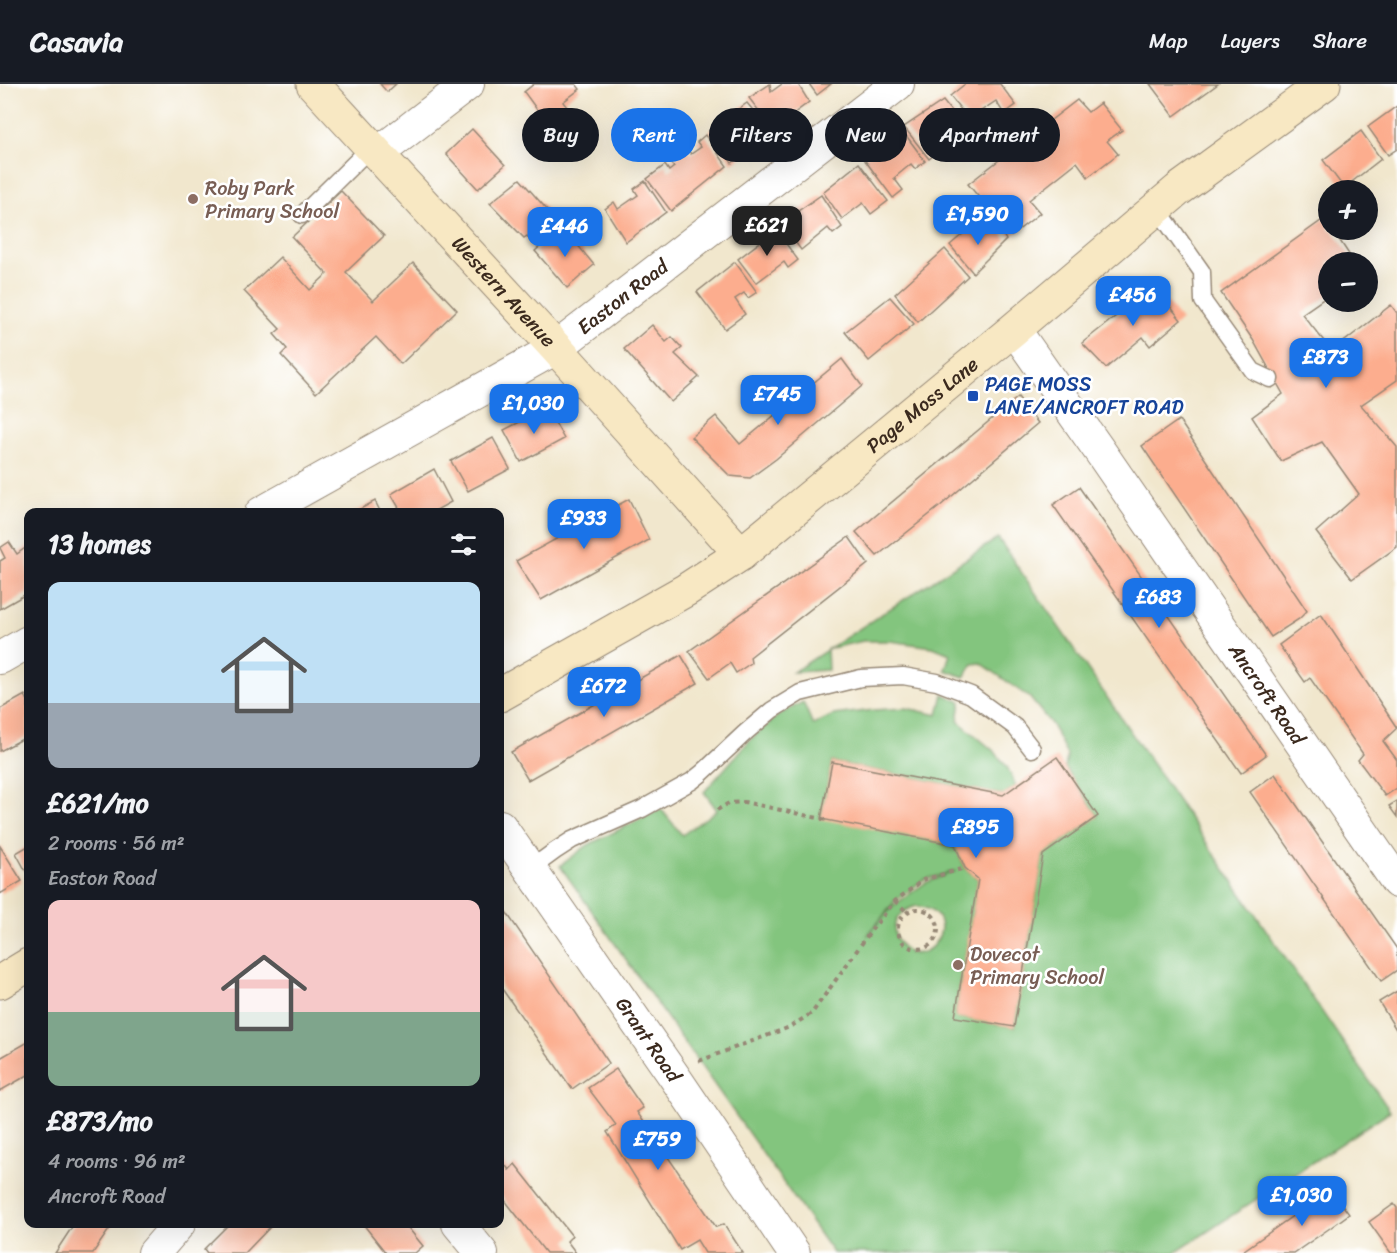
<!DOCTYPE html>
<html lang="en">
<head>
<meta charset="utf-8">
<style>
	:root { --surface:#171b24; --page:#242831; --text:#f1f3f6; --muted:#9ea1a6; --line:#363941; --accent:#1a73e8 }
	body { margin:0; font-family:Sriracha,sans-serif; background:var(--page); color:var(--text); height:100vh; display:flex; flex-direction:column; font-size:22px; white-space:nowrap }
	* { box-sizing:border-box; margin:0 }
	p { font-size:20px; color:var(--muted) }
	.icon { flex:none; width:33px; height:33px; fill:none; stroke:currentColor; stroke-width:2; stroke-linecap:round; stroke-linejoin:round }
	.map { position:relative; flex:1; overflow:hidden }
	.sheet { position:absolute; left:24px; top:424px; width:480px; height:720px; display:flex; flex-direction:column; background:var(--surface); border-radius:12px; box-shadow:0 6px 24px #0002 }
	.sheet>* { flex:none }
	.hud { position:absolute; left:522px; top:24px; width:570px; height:54px; display:flex; gap:12px }
	.controls { position:absolute; left:1318px; top:96px; display:grid; gap:12px }
	.controls a { display:grid; place-items:center; width:60px; height:60px; border-radius:50%; background:var(--surface); box-shadow:0 6px 24px #0002; font-size:30px }
	.price { position:absolute; translate:-50% -51px; padding:0 14px; border-radius:12px; background:var(--accent); color:#fff; font-size:20px; line-height:39px; filter:drop-shadow(0 2px 3px #0008) }
	.price::after { content:''; position:absolute; left:50%; top:36px; width:18px; height:14px; margin-left:-9px; background:inherit; clip-path:polygon(0 0,100% 0,50% 100%) }
	.price.active { background:#222; color:#fff }
	ul { padding:0; list-style:none }
	li { display:grid; align-content:center; gap:12px; height:318px; padding:0 24px }
	li span { display:grid; place-items:center; height:186px; border-radius:12px; color:#555 }
	li>.icon { margin-inline-start:auto }
	span .icon { width:108px; height:108px; fill:#fffc; stroke-width:1 }
	li b { font-size:26px }
	h2 { display:flex; justify-content:space-between; align-items:center; height:72px; padding:0 24px; font-size:26px }
	.tag { padding:0 21px; border-radius:27px; background:var(--surface); box-shadow:0 6px 24px #0002; font-size:21px; line-height:54px }
	.tag.active { background:var(--accent); color:#fff }
	header { display:flex; align-items:center; gap:36px; box-sizing:border-box; height:84px; padding:0 30px; background:var(--surface); border-bottom:2px solid var(--line) }
	header strong { font-size:28px }
	nav { display:flex; gap:33px; margin-inline-start:auto; font-size:21px }
	.map>svg:first-child { display:block }
	.green { fill:#83c57e; stroke:#5f784e; stroke-width:1.5; fill-rule:evenodd }
	.building { fill:#fcad8e }
	.lines { fill:none; stroke-linecap:round; stroke-linejoin:round }
	.lane-casing { stroke:#968876; stroke-width:19 }
	.street-casing { stroke:#968876; stroke-width:34 }
	.secondary-casing { stroke:#968876; stroke-width:35 }
	.path { stroke:#968876; stroke-width:4; stroke-dasharray:4.5 4.5; stroke-linecap:butt }
	.lane { stroke:#fff; stroke-width:16 }
	.street { stroke:#fff; stroke-width:32 }
	.secondary { stroke:#f8e8c3; stroke-width:33 }
	.education-dot { fill:#8d6e63; stroke:#fff; stroke-width:2 }
	.transit-dot { fill:#1a4fb4; stroke:#fff; stroke-width:2 }
	.labels { text-anchor:middle; stroke-width:5; stroke-linejoin:round; paint-order:stroke }
	.education-label { font-size:20px; fill:#785e54; stroke:#fff; text-anchor:start }
	.street-label { font-size:20px; fill:#3b2a1e; stroke:#fff }
	.transit-label { font-size:20px; fill:#164399; stroke:#fff; text-anchor:start }
</style>
</head>
<body>
<header>
<strong>Casavia</strong>
<nav><a>Map</a><a>Layers</a><a>Share</a></nav>
</header>
<div class="map">
<svg width="1397" height="1169" viewBox="0 0 1397 1169">
	<rect width="100%" height="100%" fill="#fff"/>
	<filter id="ink" filterUnits="userSpaceOnUse"><feTurbulence type="fractalNoise" baseFrequency=".0167" numOctaves="2"/><feDisplacementMap in="SourceGraphic" scale="12" xChannelSelector="R" yChannelSelector="G"/><feConvolveMatrix kernelMatrix="1 2 1 2 8 2 1 2 1" color-interpolation-filters="sRGB"/></filter>
	<filter id="wash" filterUnits="userSpaceOnUse"><feTurbulence type="fractalNoise" baseFrequency=".008" numOctaves="4" result="noise"/><feDisplacementMap in="SourceGraphic" scale="24" xChannelSelector="R" yChannelSelector="G"/><feGaussianBlur stdDeviation="1.35" result="paint"/><feColorMatrix in="noise" values="0 0 0 0 0 0 0 0 0 0 0 0 0 0 0 0 0 1.4 0 .05"/><feComposite in="paint" operator="in"/></filter>
	<g filter="url(#wash)">
		<rect width="100%" height="100%" fill="#f1e7cd"/>
		<path class="green" d="M998 454 1390 1027 1175 1169H833L560 782 588 761 661 725 682 751 717 726 704 708 751 655 780 630 803 618 813 641 833 631 874 626 906 624 938 631 943 610 961 618 958 637 995 668 1007 683 1016 702 1003 711 832 678 821 734 955 761 965 784 978 795 955 933 1014 943 1043 771 1098 732 1065 684 1067 671 1052 641 1030 614 981 579 973 580 964 593 945 586 950 570 933 563 890 557H863L827 565 828 586 793 588ZM956 787 925 799 893 822 867 852 895 817 923 796ZM917 822C969 831 923 893 900 860 887 842 898 826 917 822Z"/>
		<g id="blocks">
			<g class="building">
				<polygon points="380,0 396,0 387,8"/>
				<polygon points="534,0 576,0 580,5 563,18 574,32 551,45 524,8"/>
				<polygon points="770,0 771,8 782,0 798,0 809,18 773,45 749,14"/>
				<polygon points="809,0 831,0 817,11"/>
				<polygon points="965,0 1000,0 1016,21 1004,30 996,17 978,29 988,43 980,49 950,12"/>
				<polygon points="1150,0 1218,0 1174,32"/>
				<polygon points="1077,16 1088,28 1100,19 1122,46 1107,57 1118,70 1088,93 1077,78 1029,116 1040,129 1011,152 968,100"/>
				<polygon points="943,17 973,55 964,63 952,48 945,55 948,60 929,75 904,43"/>
				<polygon points="747,19 772,49 732,79 709,47 719,40 722,47 733,39 727,33"/>
				<polygon points="1397,22 1397,65 1388,71 1368,43"/>
				<polygon points="472,45 505,81 478,105 446,70"/>
				<polygon points="902,46 925,77 915,85 911,80 894,94 903,106 893,114 864,75 871,67 873,68"/>
				<polygon points="1361,47 1381,75 1344,104 1323,76"/>
				<polygon points="705,51 727,82 671,127 647,95 665,81 669,87 674,83 669,78 687,65 691,70 701,63 697,58"/>
				<polygon points="859,79 888,117 871,130 863,119 842,135 823,108"/>
				<polygon points="520,95 557,137 533,159 527,152 524,154 490,119"/>
				<polygon points="645,97 666,128 626,158 605,125 614,118 618,125 638,111 634,105"/>
				<polygon points="341,107 384,152 346,188 373,217 413,179 457,226 401,280 376,253 316,309 281,271 287,265 274,250 280,245 244,207 280,173 310,206 327,190 292,153"/>
				<polygon points="821,111 842,143 833,150 828,144 801,166 781,139"/>
				<polygon points="1325,134 1329,140 1329,146 1333,146 1354,178 1329,178 1329,211 1302,230 1332,267 1391,221 1397,229 1397,296 1361,321 1397,363 1397,463 1352,495 1316,448 1359,410 1322,358 1281,377 1252,333 1283,310 1253,256 1221,209"/>
				<polygon points="976,139 986,151 997,140 1006,156 973,189 950,161"/>
				<polygon points="563,143 594,181 567,204 535,167"/>
				<polygon points="776,146 798,176 788,184 784,178 756,199 738,175"/>
				<polygon points="945,165 968,192 918,238 895,210"/>
				<polygon points="735,178 757,208 748,214 744,209 735,215 745,230 725,245 697,208"/>
				<polygon points="1154,202 1181,236 1150,262 1143,253 1106,284 1082,259"/>
				<polygon points="890,213 914,240 869,277 845,248"/>
				<polygon points="652,241 666,258 672,253 682,264 675,270 699,293 671,318 624,265"/>
				<polygon points="842,275 862,302 776,375 750,394 730,392 691,353 716,332 740,360"/>
				<polygon points="1018,313 1038,339 939,423 877,472 856,448"/>
				<polygon points="547,324 564,355 521,378 504,346"/>
				<polygon points="1179,336 1307,527 1299,535 1271,553 1142,362"/>
				<polygon points="493,354 510,385 468,407 451,377"/>
				<polygon points="434,385 451,418 431,429 402,429 391,410"/>
				<polygon points="1079,403 1266,671 1241,689 1053,421"/>
				<polygon points="629,415 649,456 541,516 516,477"/>
				<polygon points="375,417 381,429 353,429"/>
				<polygon points="849,453 868,480 750,573 751,579 736,589 730,579 709,594 689,567"/>
				<polygon points="9,458 17,470 28,462 28,509 0,525 0,477 5,474 0,464"/>
				<polygon points="1321,530 1397,644 1383,657 1397,676 1397,704 1385,712 1358,676 1363,670 1310,594 1305,598 1279,561"/>
				<polygon points="681,571 698,599 528,696 511,668"/>
				<polygon points="25,611 28,617 28,652 0,667 0,625"/>
				<polygon points="1057,673 1098,732 1043,771 1014,943 955,933 978,795 965,784 955,761 821,735 832,678 1003,711"/>
				<polygon points="1275,690 1397,865 1397,886 1381,897 1250,708"/>
				<polygon points="1397,717 1397,733 1389,722"/>
				<polygon points="0,762 22,797 0,810"/>
				<polygon points="28,762 28,791 16,769"/>
				<polygon points="500,819 609,979 572,1005 500,902"/>
				<polygon points="1397,907 1397,947 1379,918"/>
				<polygon points="28,958 28,991 0,1007 0,974"/>
				<polygon points="616,985 643,1024 637,1028 716,1143 724,1140 743,1169 705,1169 697,1156 680,1166 607,1048 616,1041 588,1004"/>
				<polygon points="500,1074 509,1086 515,1080 572,1152 567,1157 576,1169 546,1169 500,1110"/>
				<polygon points="1331,1105 1349,1130 1330,1144 1294,1169 1240,1169"/>
				<polygon points="1394,1120 1397,1124 1397,1169 1391,1169 1369,1138"/>
				<polygon points="74,1140 113,1140 93,1169 55,1169"/>
				<polygon points="229,1140 273,1140 245,1169 207,1169 204,1165"/>
				<polygon points="363,1140 405,1140 423,1162 415,1169 386,1169"/>
			</g>
		</g>
	</g>
	<g filter="url(#ink)">
		<use href="#blocks" fill-opacity="0" stroke="#968876" stroke-width="1.5"/>
		<g class="lines">
			<g class="lane-casing">
				<g id="lane">
					<polyline points="1157,124 1202,188 1203,217 1253,287 1270,295"/>
					<polyline points="302,131 371,63"/>
					<polyline points="529,786 555,767 572,756 642,725 692,697 702,689 746,648 772,626 800,609 861,594 903,592 937,598 971,611 1015,643 1032,665"/>
				</g>
			</g>
			<g class="street-casing">
				<g id="street">
					<polyline points="377,70 468,0"/>
					<path id="s1" d="M1014 245 1099 366 1397 798"/>
					<path id="s2" d="M261 429 556 264 898 0"/>
					<polyline points="0,574 28,558"/>
					<path id="s3" d="M500 742 674 992 794 1169"/>
					<polyline points="458,1140 482,1169"/>
					<polyline points="154,1169 179,1140"/>
				</g>
			</g>
			<g class="secondary-casing">
				<g id="secondary">
					<path id="s4" d="M313 0 556 264 741 470"/>
					<path id="s5" d="M500 611 686 506 741 470 1014 245 1178 106 1324 0"/>
					<polyline points="0,898 28,881"/>
				</g>
			</g>
			<g class="path">
				<polyline points="717,726 729,719 744,718 827,736"/>
				<polyline points="895,817 907,828"/>
				<circle cx="918" cy="845" r="20"/>
				<polyline points="699,977 790,943 812,929 873,844 895,817 923,796 965,784"/>
			</g>
			<use href="#lane" class="lane"/>
			<use href="#street" class="street"/>
			<use href="#secondary" class="secondary"/>
		</g>
	</g>
	<g class="education-dot">
		<circle cx="193" cy="115" r="6"/>
		<circle cx="958" cy="881" r="6"/>
	</g>
	<rect class="transit-dot" x="967" y="306" width="12" height="12" rx="3"/>
	<g class="labels">
		<g class="education-label">
			<text x="205" y="111">Roby Park<tspan x="205" dy="23">Primary School</tspan></text>
			<text x="970" y="877">Dovecot<tspan x="970" dy="23">Primary School</tspan></text>
		</g>
		<g class="street-label">
			<text dy="7" stroke="none"><textPath href="#s4" startOffset="282">Western Avenue</textPath></text>
			<text dy="7" stroke="none"><textPath href="#s2" startOffset="422">Easton Road</textPath></text>
			<text dy="7" stroke="none"><textPath href="#s5" startOffset="514">Page Moss Lane</textPath></text>
			<text dy="7" stroke="none"><textPath href="#s1" startOffset="444">Ancroft Road</textPath></text>
			<text dy="7" stroke="none"><textPath href="#s3" startOffset="260">Grant Road</textPath></text>
		</g>
		<g class="transit-label">
			<text x="985" y="307">PAGE MOSS<tspan x="985" dy="23">LANE/ANCROFT ROAD</tspan></text>
		</g>
	</g>
</svg>
<div class="controls">
<a>+</a>
<a>−</a>
</div>
<b class="price" style="left:978px;top:162px">£1,590</b>
<b class="price active" style="left:767px;top:173px">£621</b>
<b class="price" style="left:565px;top:174px">£446</b>
<b class="price" style="left:1133px;top:243px">£456</b>
<b class="price" style="left:1326px;top:305px">£873</b>
<b class="price" style="left:778px;top:342px">£745</b>
<b class="price" style="left:534px;top:351px">£1,030</b>
<b class="price" style="left:584px;top:466px">£933</b>
<b class="price" style="left:1159px;top:545px">£683</b>
<b class="price" style="left:604px;top:634px">£672</b>
<b class="price" style="left:976px;top:775px">£895</b>
<b class="price" style="left:658px;top:1087px">£759</b>
<b class="price" style="left:1302px;top:1143px">£1,030</b>
<div class="hud">
<a class="tag">Buy</a>
<a class="tag active">Rent</a>
<a class="tag">Filters</a>
<a class="tag">New</a>
<a class="tag">Apartment</a>
</div>
<section class="sheet">
<h2>13 homes<svg class="icon" aria-label="filters" viewBox="0 0 24 24"><path d="M4 7h16M4 17h16"/><circle cx="9" cy="7" r="2"/><circle cx="15" cy="17" r="2"/></svg></h2>
<ul>
<li><span style="background:linear-gradient(#bfe0f5 65%,#9aa5b1 0)"><svg class="icon" aria-label="home" viewBox="0 0 24 24"><path d="M3 11l9-7 9 7M6 9v11h12V9"/></svg></span><div><b>£621/mo</b><p>2 rooms · 56 m²</p><p>Easton Road</p></div></li>
<li><span style="background:linear-gradient(#f6c9c9 60%,#7fa58c 0)"><svg class="icon" aria-label="home" viewBox="0 0 24 24"><path d="M3 11l9-7 9 7M6 9v11h12V9"/></svg></span><div><b>£873/mo</b><p>4 rooms · 96 m²</p><p>Ancroft Road</p></div></li>
</ul>
</section>
</div>
</body>
</html>
